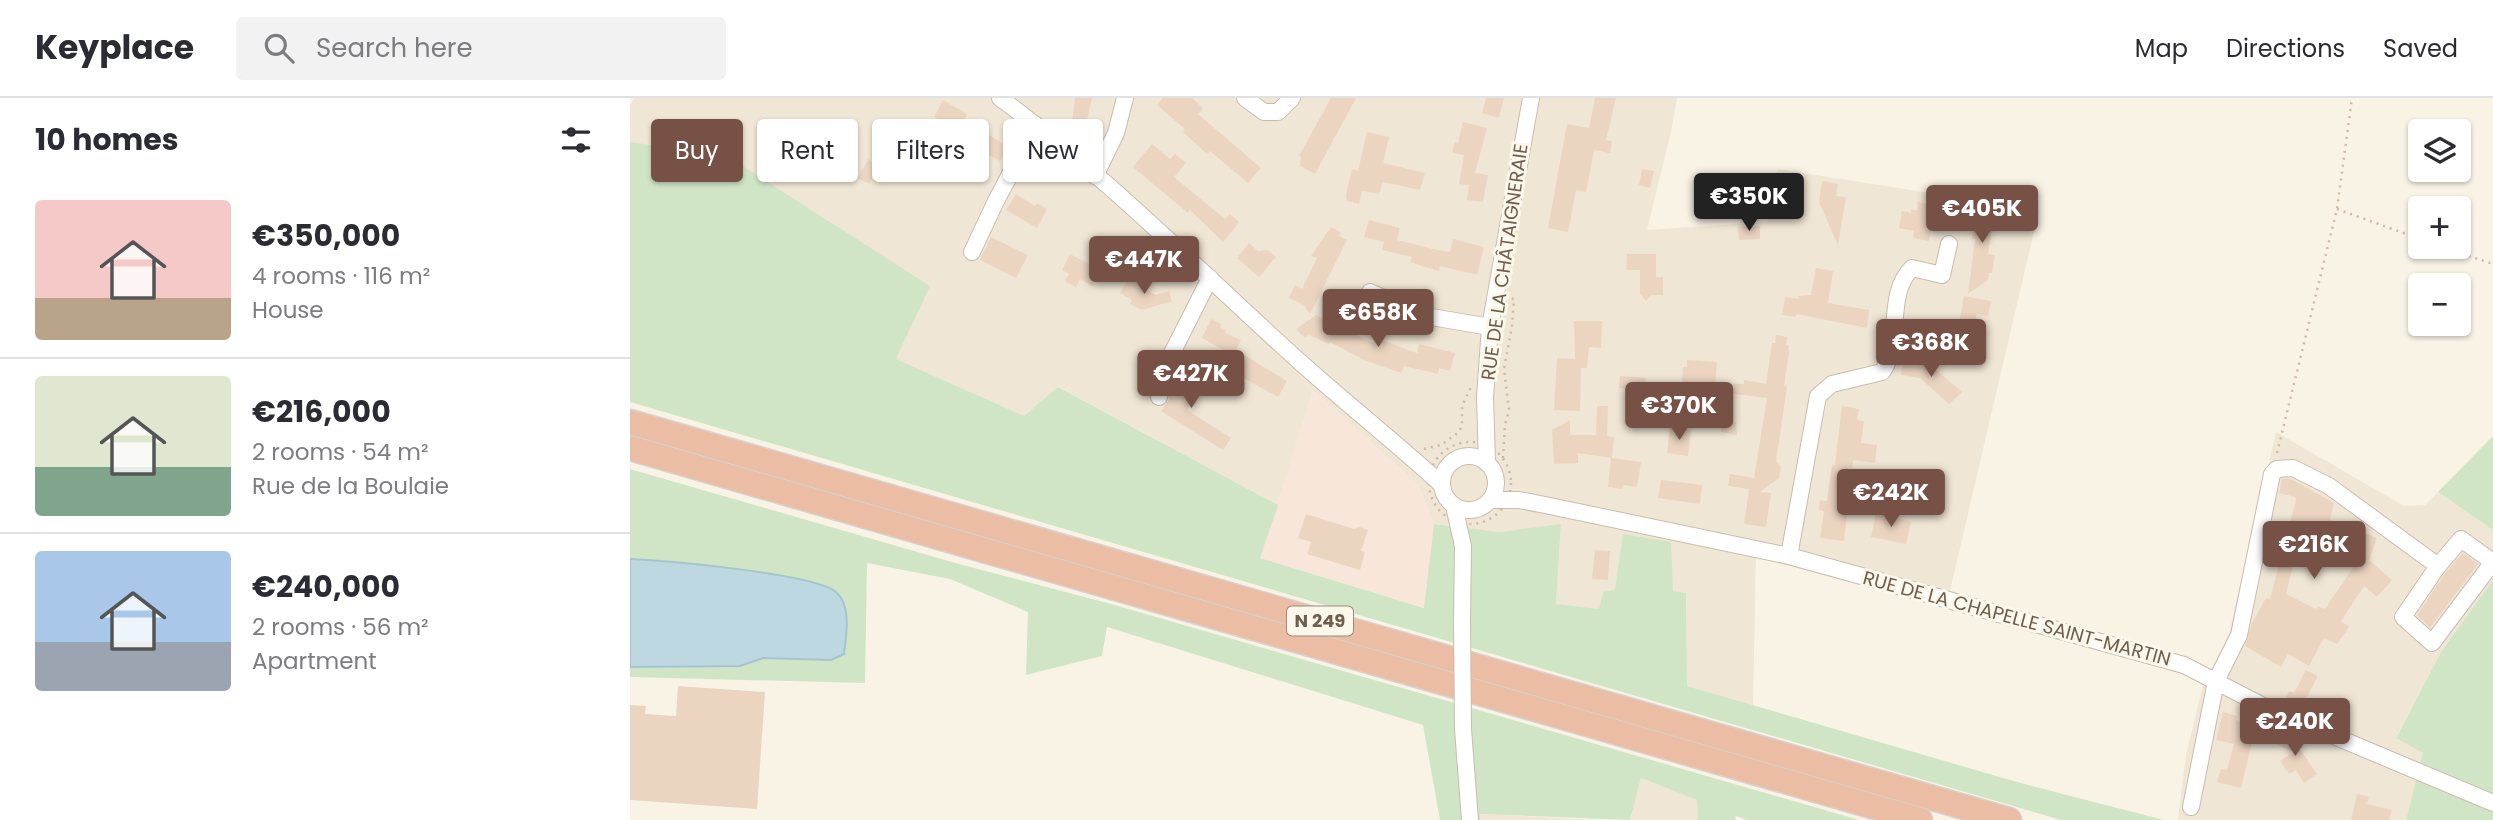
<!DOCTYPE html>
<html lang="en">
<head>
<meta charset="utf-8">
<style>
	:root { --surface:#fff; --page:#f2f2f3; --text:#2b2b33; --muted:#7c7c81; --line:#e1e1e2; --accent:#775145 }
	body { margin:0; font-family:Poppins,sans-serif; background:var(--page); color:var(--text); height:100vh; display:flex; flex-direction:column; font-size:26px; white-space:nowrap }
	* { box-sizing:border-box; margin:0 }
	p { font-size:23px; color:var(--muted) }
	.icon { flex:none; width:38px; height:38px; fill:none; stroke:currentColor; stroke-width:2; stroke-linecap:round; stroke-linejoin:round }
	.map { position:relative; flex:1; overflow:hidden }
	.sheet { display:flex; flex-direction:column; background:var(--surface); width:630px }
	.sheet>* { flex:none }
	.banner { position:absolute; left:21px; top:21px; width:665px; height:63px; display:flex; gap:14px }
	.controls { position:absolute; left:1778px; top:21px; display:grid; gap:14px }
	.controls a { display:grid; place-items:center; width:63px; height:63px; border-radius:7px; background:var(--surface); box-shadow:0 2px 5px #0004; font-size:35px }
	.price { position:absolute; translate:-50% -60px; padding:0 16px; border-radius:7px; background:var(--accent); color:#fff; font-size:23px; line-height:46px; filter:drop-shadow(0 2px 4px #0008) }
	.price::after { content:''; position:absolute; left:50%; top:42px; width:21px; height:16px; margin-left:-10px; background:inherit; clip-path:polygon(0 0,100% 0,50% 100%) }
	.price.active { background:#222; color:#fff }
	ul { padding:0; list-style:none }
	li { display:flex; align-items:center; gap:21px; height:175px; padding:0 35px }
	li+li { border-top:2px solid var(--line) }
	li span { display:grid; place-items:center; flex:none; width:196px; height:140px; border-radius:7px; color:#555 }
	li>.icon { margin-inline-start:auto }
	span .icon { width:84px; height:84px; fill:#fffc; stroke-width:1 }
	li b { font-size:30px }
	h2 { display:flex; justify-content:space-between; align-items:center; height:84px; padding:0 35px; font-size:30px }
	.chip { padding:0 24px; border-radius:7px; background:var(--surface); box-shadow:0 2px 5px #0004; font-size:24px; line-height:63px }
	.chip.active { background:var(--accent); color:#fff }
	header { display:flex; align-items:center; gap:42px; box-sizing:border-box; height:98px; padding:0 35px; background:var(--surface); border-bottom:2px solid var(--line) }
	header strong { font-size:33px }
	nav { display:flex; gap:38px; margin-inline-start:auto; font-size:24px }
	.search { width:490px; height:63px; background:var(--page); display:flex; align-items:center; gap:18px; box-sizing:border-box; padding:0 24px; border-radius:7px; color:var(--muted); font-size:26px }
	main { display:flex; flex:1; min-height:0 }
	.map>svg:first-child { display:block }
	.residential { fill:#f0e6d5 }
	.commercial { fill:#f8e6db }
	.green { fill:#d0e5c6 }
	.water { fill:#bdd8e0; stroke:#a4c5d0; stroke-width:2 }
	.building { fill:#ebd5c1; fill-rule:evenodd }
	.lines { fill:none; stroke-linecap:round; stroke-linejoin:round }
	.minor-casing { stroke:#c9bcad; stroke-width:18 }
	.highway-casing { stroke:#d7d2cd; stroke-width:27 }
	.path { stroke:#cfb9a4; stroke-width:2.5; stroke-dasharray:2 5; stroke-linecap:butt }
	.minor { stroke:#fff; stroke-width:16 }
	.highway { stroke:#ebbda4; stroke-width:24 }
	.minor-bridge-casing { stroke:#c9bcad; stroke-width:18; stroke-linecap:butt }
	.minor-bridge { stroke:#fff; stroke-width:16 }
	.labels { text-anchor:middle; stroke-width:6; stroke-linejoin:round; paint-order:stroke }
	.shield { fill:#fcf7eb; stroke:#998b7d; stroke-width:2 }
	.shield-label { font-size:18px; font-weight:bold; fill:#6f5d4e }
	.street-label { font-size:19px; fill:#6f5d4e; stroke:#fcf7eb }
</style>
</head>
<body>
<header>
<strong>Keyplace</strong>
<div class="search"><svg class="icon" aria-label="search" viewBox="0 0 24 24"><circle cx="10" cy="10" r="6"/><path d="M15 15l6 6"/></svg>Search here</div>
<nav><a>Map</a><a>Directions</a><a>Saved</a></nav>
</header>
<main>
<section class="sheet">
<h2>10 homes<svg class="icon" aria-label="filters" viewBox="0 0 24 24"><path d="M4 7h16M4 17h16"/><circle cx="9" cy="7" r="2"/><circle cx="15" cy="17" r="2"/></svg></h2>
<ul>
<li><span style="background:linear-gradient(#f6c9c9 70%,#b9a48a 0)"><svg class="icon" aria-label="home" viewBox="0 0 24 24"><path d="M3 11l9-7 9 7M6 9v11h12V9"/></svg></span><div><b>€350,000</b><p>4 rooms · 116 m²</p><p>House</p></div></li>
<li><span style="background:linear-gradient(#dfe7d0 65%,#7fa58c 0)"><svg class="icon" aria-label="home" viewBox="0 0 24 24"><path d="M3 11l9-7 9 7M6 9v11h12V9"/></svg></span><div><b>€216,000</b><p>2 rooms · 54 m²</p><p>Rue de la Boulaie</p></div></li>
<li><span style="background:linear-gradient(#a9c7e8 65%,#9aa5b1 0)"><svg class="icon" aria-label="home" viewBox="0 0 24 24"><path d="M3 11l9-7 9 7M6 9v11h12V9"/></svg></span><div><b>€240,000</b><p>2 rooms · 56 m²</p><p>Apartment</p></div></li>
</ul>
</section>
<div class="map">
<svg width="1863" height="722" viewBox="0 0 1863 722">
	<rect width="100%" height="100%" fill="#f9f3e6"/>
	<g class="residential">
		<polygon points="4,0 1047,0 1041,34 1017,132 1137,124 1148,71 1409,112 1316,510 1126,459 1123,608 1057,588 1056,495 985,492 970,511 926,507 931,427 870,434 804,426 788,387 683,292 648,407 429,289 394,318 266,261 299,188 0,44 0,8"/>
		<polygon points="1646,334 1774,408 1795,407 1808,394 1863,432 1863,482 1811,554 1766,639 1793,655 1776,722 1548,722 1556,657 1573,587 1599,536"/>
		<polygon points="1011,680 1067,702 1068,722 1000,722"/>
		<polygon points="849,716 970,722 850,722"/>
	</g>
	<polygon class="commercial" points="683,292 788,387 804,426 795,510 630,460"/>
	<g class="green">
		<polygon points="0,44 97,58 300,188 266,261 394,318 428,289 648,407 630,460 794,510 804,426 870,434 931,426 926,506 969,511 973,494 985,492 993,436 1041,444 1043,493 1056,495 1057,588 1387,684 1534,722 1431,722 0,304"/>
		<polygon points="1863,338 1863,432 1808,394"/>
		<polygon points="0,371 329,466 481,506 1229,722 1117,722 1106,718 1105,722 1068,722 1067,702 1011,680 1000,722 850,716 850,722 810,722 793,627 477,529 472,558 396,577 398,514 320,481 237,465 235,585 0,579 0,569 109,568 133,560 159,559 201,562 191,486 135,475 0,461"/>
		<polygon points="1863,482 1863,722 1776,722 1793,655 1766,640 1811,554"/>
	</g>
	<path class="water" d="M0 461C33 462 187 476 206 494 222 508 216 537 214 556L201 562 133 560 110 568 0 569Z"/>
	<g class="building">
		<polygon points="445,0 462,0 456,26 442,24"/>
		<polygon points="533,0 562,0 573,10 568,16 631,70 618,85 580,53 577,56 553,34 555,31 527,7"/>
		<polygon points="701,0 726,0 685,76 670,68 671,59 669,58"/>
		<polygon points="856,0 874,0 869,20 852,15"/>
		<polygon points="965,0 986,0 976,42 982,43 980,55 964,52 956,94 946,92 938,134 918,130 937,26 959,30"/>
		<polygon points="313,2 337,16 335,21 378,49 370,63 348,51 331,79 316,70 332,40 318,32 320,28 304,19"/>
		<polygon points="833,24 857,30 845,75 858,77 853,104 837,102 839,87 829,86 834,57 822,55 825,44 828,45"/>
		<polygon points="737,34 759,39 753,65 795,75 790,92 753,84 749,96 732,93 729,106 717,103 716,97 722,71 728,73"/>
		<polygon points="522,46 540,61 545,56 556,65 544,79 595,121 600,116 609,124 593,144 560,112 558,115 503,69"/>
		<polygon points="238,61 249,67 239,86 228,80"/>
		<polygon points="1012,71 1024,73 1020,90 1009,87"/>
		<polygon points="1192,83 1208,86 1206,98 1216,99 1208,147 1189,104"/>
		<polygon points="386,96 405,108 407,105 417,111 407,130 376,112"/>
		<polygon points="1288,104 1304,107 1303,114 1318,116 1316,133 1301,130 1299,143 1283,140 1284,133 1269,130 1272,113 1281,115 1281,112 1287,112"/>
		<polygon points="1353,108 1369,110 1366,130 1362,129 1358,156 1365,157 1362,175 1359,175 1358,182 1338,196 1345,141 1342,141 1344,128 1335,127 1337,113 1352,115"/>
		<polygon points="739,122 770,130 767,142 803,151 820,154 823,141 854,149 847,177 810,168 809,173 795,169 780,164 782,159 752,152 754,144 734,139"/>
		<polygon points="1130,128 1130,141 1109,142 1108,129"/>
		<polygon points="701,129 711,134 709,138 717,142 680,216 674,207 659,200 665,187 672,191 687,160 681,158"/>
		<polygon points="361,139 398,157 386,180 350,162"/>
		<polygon points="619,145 628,153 638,152 646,159 629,179 607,160"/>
		<polygon points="440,156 470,172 462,188 450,181 446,189 435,183 439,176 432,172"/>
		<polygon points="997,156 1026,156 1026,179 1033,179 1033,197 1021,197 1016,203 1010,195 1010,172 996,172"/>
		<polygon points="1186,170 1203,173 1198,205 1239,212 1237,230 1166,216 1166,219 1152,217 1155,199 1168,201 1168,198 1181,197"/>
		<polygon points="499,180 525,197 539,193 542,203 512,212 500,206 502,202 490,195"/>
		<polygon points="1334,198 1361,203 1358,218 1347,216 1344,229 1329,226"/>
		<polygon points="686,217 743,245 746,240 787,255 789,246 825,255 820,273 809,270 808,276 774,268 771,275 734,262 700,244 699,246 679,237 675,240 666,231"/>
		<polygon points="581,221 591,226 590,229 596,232 595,235 611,242 606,252 657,283 648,299 603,274 591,294 575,285 593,252 572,240"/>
		<polygon points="944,223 972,223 971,250 959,249 957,270 951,270 950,313 924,312 927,260 945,261"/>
		<polygon points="1146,237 1157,239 1156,247 1158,247 1159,255 1154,288 1157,289 1146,363 1151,369 1149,380 1130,394 1141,395 1136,429 1114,426 1119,391 1098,388 1100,376 1124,380 1137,300 1089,294 1090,285 1114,286 1114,282 1136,286 1142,245 1145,245"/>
		<polygon points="1273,260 1297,264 1332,294 1319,306 1290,280 1271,277"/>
		<polygon points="1057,262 1087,264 1085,289 1052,288 1053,269 1057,269"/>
		<polygon points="547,272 572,286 557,312 601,340 593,352 531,313 539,302"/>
		<polygon points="990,278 1016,280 1015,292 989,290"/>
		<polygon points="967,308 978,308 977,338 984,339 982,360 1011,364 1007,389 993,387 992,391 978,389 981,360 948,355 948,365 924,366 922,332 940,322 940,337 966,337"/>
		<polygon points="1212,308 1229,311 1227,322 1234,323 1231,345 1247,347 1245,365 1223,362 1222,370 1218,370 1213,406 1218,407 1214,443 1190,440 1194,413 1189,412 1190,402 1197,403 1202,367 1205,367 1206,358"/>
		<polygon points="1092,324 1106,324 1107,337 1091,334"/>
		<polygon points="1040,329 1061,332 1058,358 1037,355"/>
		<path d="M1652 381H1661L1704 405 1700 422 1747 440 1739 462 1762 482 1747 499 1734 488 1711 523 1719 529 1707 546 1694 540 1679 568 1658 556 1651 569 1615 548 1622 525 1636 500 1640 501 1666 402 1665 399 1649 395ZM1671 436 1730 459 1695 511 1688 508 1686 511 1656 496Z"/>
		<polygon points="1031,382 1072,387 1070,406 1028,400"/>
		<polygon points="1246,415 1281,424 1276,446 1241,439"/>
		<polygon points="676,416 724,431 730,429 738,432 731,453 735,454 730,472 677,456 681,444 668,440"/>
		<polygon points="965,452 980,453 978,482 962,481"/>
		<polygon points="1833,455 1848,466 1800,530 1787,517 1816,474"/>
		<polygon points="1676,572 1688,578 1670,612 1653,605 1659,593 1664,595"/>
		<polygon points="48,588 135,594 127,711 0,702 0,607 16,608 15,616 46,618"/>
		<polygon points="1593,614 1607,618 1606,622 1626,627 1611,690 1587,684 1591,671 1597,672 1604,646 1586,642"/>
		<polygon points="1654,628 1687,676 1674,685 1666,672 1659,676 1650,663 1664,654 1645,646"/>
		<polygon points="1727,696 1739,699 1737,706 1762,712 1759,722 1721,722"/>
	</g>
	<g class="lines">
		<g class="minor-casing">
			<g id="minor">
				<path d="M370 0C478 79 571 175 670 264 717 306 766 345 812 387"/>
				<polyline points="615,0 634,14 648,14 662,0"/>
				<polyline points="465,78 486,35 495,0"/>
				<polyline points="342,154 366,103 406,27"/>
				<polyline points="740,194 790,217 860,229"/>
				<polyline points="529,299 538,263 580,180"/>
				<circle cx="839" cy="385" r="27"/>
				<polyline points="857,365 855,299 860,229 901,0"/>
				<polyline points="860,402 889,402 915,407 1159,458 1554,567 1635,609 1863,705"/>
				<polyline points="824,408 833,448 832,524"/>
				<path d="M1159 458 1188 298 1202 286 1252 274C1273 245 1255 196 1282 170L1312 177 1319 146"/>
				<polyline points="833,631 840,722"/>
				<polyline points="1561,709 1586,583 1609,537 1642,376 1647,371 1663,370 1699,388 1808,468 1773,519 1802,545 1863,464 1831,441 1808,468"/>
			</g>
		</g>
		<g class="highway-casing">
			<g id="highway">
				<polyline points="0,324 1379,722"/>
				<polyline points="0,350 1290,722"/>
			</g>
		</g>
		<g class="path">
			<polyline points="1707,111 1790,141"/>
			<polyline points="1812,149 1863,166"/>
			<circle cx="840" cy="385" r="41"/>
			<polyline points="794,351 811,347 829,334 832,327 832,308 841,289"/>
			<polyline points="1647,355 1707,111 1722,0"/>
			<polyline points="873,360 875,327 879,312 874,271 882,228 884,201 880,200"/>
		</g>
		<use href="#minor" class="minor"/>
		<use href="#highway" class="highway"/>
		<g class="minor-bridge-casing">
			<polyline id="minor-bridge" points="832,524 833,631"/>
		</g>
		<use href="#minor-bridge" class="minor-bridge"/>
	</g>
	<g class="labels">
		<rect class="shield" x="657" y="508.5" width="66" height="29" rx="5"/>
		<g class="shield-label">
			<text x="690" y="529">N 249</text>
		</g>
		<g class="street-label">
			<text transform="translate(874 164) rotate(-82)" y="7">RUE DE LA CHÂTAIGNERAIE</text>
			<text transform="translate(1387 520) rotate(15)" y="7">RUE DE LA CHAPELLE SAINT-MARTIN</text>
		</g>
	</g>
</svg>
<div class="controls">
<a><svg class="icon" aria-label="layers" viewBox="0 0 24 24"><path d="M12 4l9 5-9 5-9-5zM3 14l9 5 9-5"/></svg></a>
<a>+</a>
<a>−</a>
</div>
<b class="price active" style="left:1119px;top:135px">€350K</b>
<b class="price" style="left:1352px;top:147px">€405K</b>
<b class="price" style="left:514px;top:198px">€447K</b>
<b class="price" style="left:748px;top:251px">€658K</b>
<b class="price" style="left:1301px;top:281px">€368K</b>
<b class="price" style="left:561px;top:312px">€427K</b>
<b class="price" style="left:1049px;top:344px">€370K</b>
<b class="price" style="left:1261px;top:431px">€242K</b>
<b class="price" style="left:1684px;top:483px">€216K</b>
<b class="price" style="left:1665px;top:660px">€240K</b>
<div class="banner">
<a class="chip active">Buy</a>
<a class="chip">Rent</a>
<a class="chip">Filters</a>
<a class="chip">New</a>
</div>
</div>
</main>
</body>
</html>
